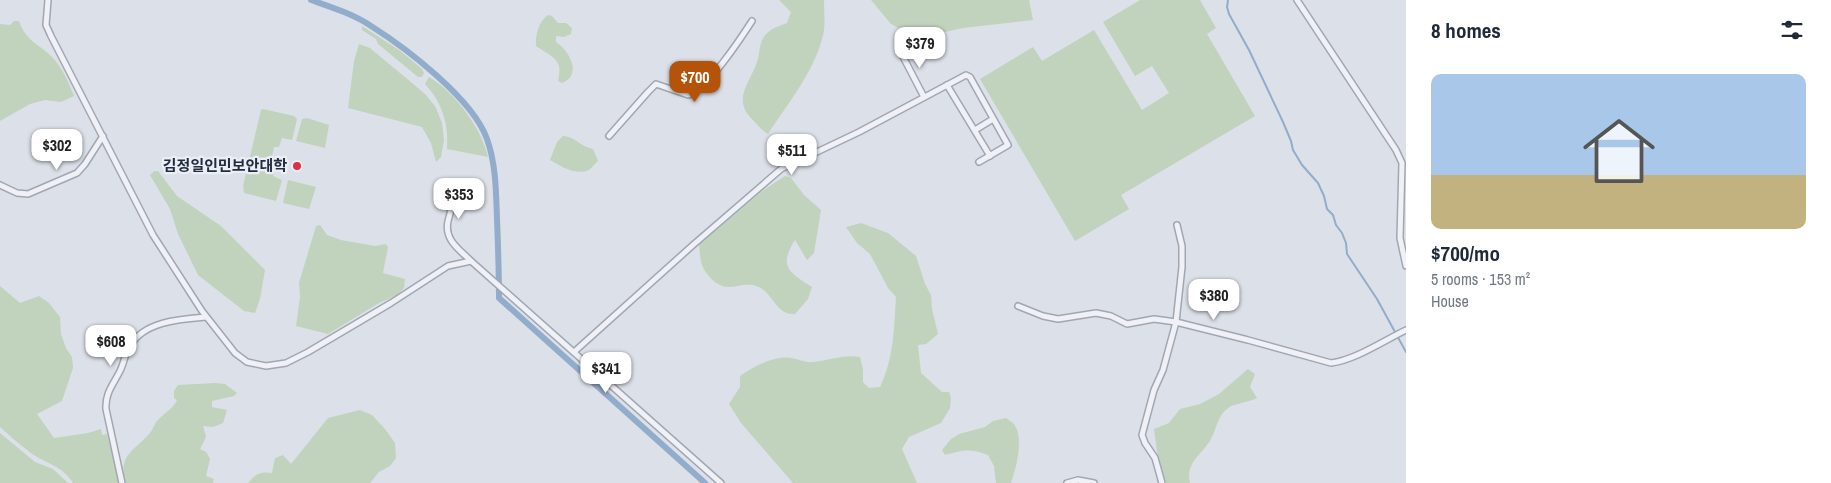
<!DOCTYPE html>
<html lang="en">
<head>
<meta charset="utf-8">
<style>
	:root { --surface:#fff; --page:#f2f2f3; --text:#1f2937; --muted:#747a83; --line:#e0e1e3; --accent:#b45309 }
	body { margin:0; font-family:"Archivo Narrow","Noto Sans KR",sans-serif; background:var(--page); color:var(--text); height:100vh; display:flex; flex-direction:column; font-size:19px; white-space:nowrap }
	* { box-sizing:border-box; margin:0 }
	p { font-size:16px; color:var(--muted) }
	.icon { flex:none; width:28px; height:28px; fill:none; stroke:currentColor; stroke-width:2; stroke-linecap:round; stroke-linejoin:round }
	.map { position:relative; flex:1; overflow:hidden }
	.details { display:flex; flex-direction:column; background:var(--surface); width:425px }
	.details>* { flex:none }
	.price { position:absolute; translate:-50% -42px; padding:0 11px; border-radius:10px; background:#fff; color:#222; font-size:16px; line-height:32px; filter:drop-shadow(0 1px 2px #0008) }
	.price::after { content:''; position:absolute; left:50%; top:30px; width:15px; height:11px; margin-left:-8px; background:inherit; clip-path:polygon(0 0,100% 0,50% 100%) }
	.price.current { background:var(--accent); color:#fff }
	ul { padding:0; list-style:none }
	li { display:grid; align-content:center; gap:10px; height:265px; padding:0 25px }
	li+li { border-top:1px solid var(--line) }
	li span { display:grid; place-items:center; height:155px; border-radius:10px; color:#555 }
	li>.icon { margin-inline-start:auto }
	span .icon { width:90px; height:90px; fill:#fffc; stroke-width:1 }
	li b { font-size:21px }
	h2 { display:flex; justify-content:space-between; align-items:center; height:60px; padding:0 25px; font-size:21px }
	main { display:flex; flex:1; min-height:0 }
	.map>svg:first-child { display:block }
	.green { fill:#c1d3bc }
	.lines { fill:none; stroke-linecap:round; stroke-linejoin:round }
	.stream { stroke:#92accc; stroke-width:2 }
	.canal { stroke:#92accc; stroke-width:6 }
	.minor-casing { stroke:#a1a7b2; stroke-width:8 }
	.minor { stroke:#eff1f6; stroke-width:5 }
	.poi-dot { fill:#db3243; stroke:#ebeff5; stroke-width:2 }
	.labels { text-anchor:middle; stroke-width:4.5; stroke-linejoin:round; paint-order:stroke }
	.poi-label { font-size:15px; font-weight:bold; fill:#242d3f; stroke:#ebeff5; text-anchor:end }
</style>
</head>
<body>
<main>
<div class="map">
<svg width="1406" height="483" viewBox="0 0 1406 483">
	<rect width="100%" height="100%" fill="#dce0e8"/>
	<g class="green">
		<path d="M779 0H824C824 13 826 27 822 39 812 75 788 103 768 134 763 131 758 126 754 121 731 100 749 85 757 62 759 57 759 52 760 47 763 31 774 28 787 23L791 12Z"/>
		<polygon points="871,0 1029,0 1033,20 963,28 931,35 910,34 891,24"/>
		<polygon points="1140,0 1200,0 1216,28 1207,34 1255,116 1121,195 1129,209 1075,241 980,79 1033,47 1042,61 1094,30 1142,110 1169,93 1152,66 1135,76 1103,22"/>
		<path d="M548 15 552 16 558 23H566L572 28 571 34 564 37 556 36V42C569 50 583 75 562 83L558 81C564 59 552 57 536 46 535 35 539 21 548 15Z"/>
		<path d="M14 21H19C26 42 40 44 53 58 63 69 69 83 74 96L61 102 45 100 30 104 0 121V24L10 25Z"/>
		<polygon points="362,26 399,50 422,69 424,73 422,77 418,77 378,44 376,39 362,30"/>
		<polygon points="359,44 370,48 424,93 435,106 442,123 444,140 441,157 436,162 431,143 422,127 348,108 354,61"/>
		<path d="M429 77C455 93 481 127 488 157L447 149C449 124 442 102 425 84Z"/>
		<polygon points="263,109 294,116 297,119 292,140 282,138 279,147 274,147 270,166 275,168 273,176 282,180 276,201 244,193 243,186 261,110"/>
		<polygon points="307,118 329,125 325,148 296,141 302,119"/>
		<path d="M563 136C576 137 579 146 593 149L598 161C595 163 592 168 589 170 576 176 560 166 550 160L557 142Z"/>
		<polygon points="154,171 158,171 177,196 221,226 265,270 260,299 255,313 244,311 198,275 178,234 170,209 150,175"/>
		<path d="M785 176 791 178 804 195 821 210 814 253 807 260 795 240C778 267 789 272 812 287L808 299 795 314C777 316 773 294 759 287 747 282 739 287 728 287 717 287 705 274 702 265 700 259 700 251 699 245L761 192Z"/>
		<polygon points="288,180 316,187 309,209 283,203"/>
		<path d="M861 223 888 233 916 256 925 284 931 295 932 309 938 334 926 344 918 345 921 373 942 392H949L951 398 950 408 941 423 909 437 902 449 917 483H793L741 423 729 404 740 387V376C753 367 774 355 791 358 799 359 805 363 814 362 830 360 844 354 860 357L863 369V382L869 388 880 387C894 358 894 328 896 297L888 288 870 254 857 243 846 227Z"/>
		<polygon points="320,225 327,235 341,240 375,246 386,244 388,247 383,273 405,279 404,288 397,295 379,303 328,334 296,326 300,297 299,283 316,226"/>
		<path d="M0 286 20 303 39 296 49 303 60 317 61 334 66 348 72 357 73 368 62 401 37 414 54 438 88 433 101 429 102 435 107 434 120 483H73C62 465 46 464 31 453 20 445 10 436 0 427Z"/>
		<path d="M1248 369 1255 374 1250 387 1257 398C1249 402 1233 404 1228 408 1217 416 1217 428 1211 439 1202 455 1185 462 1190 483H1165L1160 473 1154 429 1169 423 1180 409 1200 404 1219 394Z"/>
		<path d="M215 383 225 384 237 393 234 396 212 401V407L227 410 223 423 213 427 203 426 206 437 200 449 206 452 210 459 206 476 214 479 213 483H124C120 453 132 453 149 434 153 430 154 424 158 420 164 413 173 409 177 400L174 398V391L178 385Z"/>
		<path d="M360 410 372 415 385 429 395 443 396 458 390 466 379 472 370 483H248C255 474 261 471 272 473L275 458 283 455 291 464 328 418Z"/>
		<path d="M1006 418C1008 420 1011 421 1013 423 1025 436 1016 468 1011 483H996L994 466 988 455C970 448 963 450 945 455L942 450 951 439 959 434 985 427 993 421Z"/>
		<polygon points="0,433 35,462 53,469 68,483 0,483"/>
	</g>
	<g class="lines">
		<polyline class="stream" points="1228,0 1227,7 1229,14 1249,50 1283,122 1291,141 1293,150 1302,165 1318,183 1324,196 1327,209 1333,215 1336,225 1342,233 1346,243 1347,254 1377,299 1406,352"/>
		<path class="canal" d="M311 0C331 7 353 14 371 26 406 48 473 99 487 139 496 164 496 192 497 218 498 245 499 272 499 298L705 483"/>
		<g class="minor-casing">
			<g id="minor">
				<polyline points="48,0 46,25 51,36 153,235 202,311 235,353 247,362 266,366 286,363 308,352 391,303 448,266 471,261 721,483"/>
				<polyline points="1297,0 1396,150 1402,163 1400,238 1406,266"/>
				<polyline points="899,49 924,97"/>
				<polyline points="947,85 990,156"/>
				<polyline points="975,130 993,119"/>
				<path d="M609 136 648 92 656 84 688 95C706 91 741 38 752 21"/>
				<polyline points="0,185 17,193 28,194 77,173 85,164 103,136"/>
				<path d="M441 199 449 202C452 209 450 214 448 221 444 240 459 249 471 261"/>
				<path d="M1018 306 1043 316 1058 319 1096 313 1111 316 1127 324 1154 319 1176 322 1248 340 1331 363C1355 360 1383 341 1406 330"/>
				<polyline points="574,352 693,245 781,169 859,132 966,75 970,77 1008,145 979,162"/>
				<path d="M122 483 106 409C105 393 113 385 120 371 124 363 125 353 130 346 144 321 181 319 206 317"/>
				<polyline points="1067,483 1078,480 1094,483"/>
				<polyline points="1162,483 1155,458 1145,443 1142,435 1154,390 1163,370 1176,322 1182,267 1182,246 1177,225"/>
			</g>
		</g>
		<use href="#minor" class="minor"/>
	</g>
	<circle class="poi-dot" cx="297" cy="166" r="5"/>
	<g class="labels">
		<g class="poi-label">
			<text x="287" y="171">김정일인민보안대학</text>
		</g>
	</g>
</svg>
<b class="price" style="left:920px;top:69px">$379</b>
<b class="price current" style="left:695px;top:103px">$700</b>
<b class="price" style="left:57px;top:171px">$302</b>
<b class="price" style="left:792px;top:176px">$511</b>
<b class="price" style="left:459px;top:220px">$353</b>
<b class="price" style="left:1214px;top:321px">$380</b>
<b class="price" style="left:111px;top:367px">$608</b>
<b class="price" style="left:606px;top:394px">$341</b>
</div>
<section class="details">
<h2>8 homes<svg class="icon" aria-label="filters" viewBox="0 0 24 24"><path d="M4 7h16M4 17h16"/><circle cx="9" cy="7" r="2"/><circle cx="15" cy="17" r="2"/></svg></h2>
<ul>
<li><span style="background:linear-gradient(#a9c7e8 65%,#c2b280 0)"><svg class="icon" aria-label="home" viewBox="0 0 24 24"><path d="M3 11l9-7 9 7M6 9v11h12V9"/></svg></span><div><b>$700/mo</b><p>5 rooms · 153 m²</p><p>House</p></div></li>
</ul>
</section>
</main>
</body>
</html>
